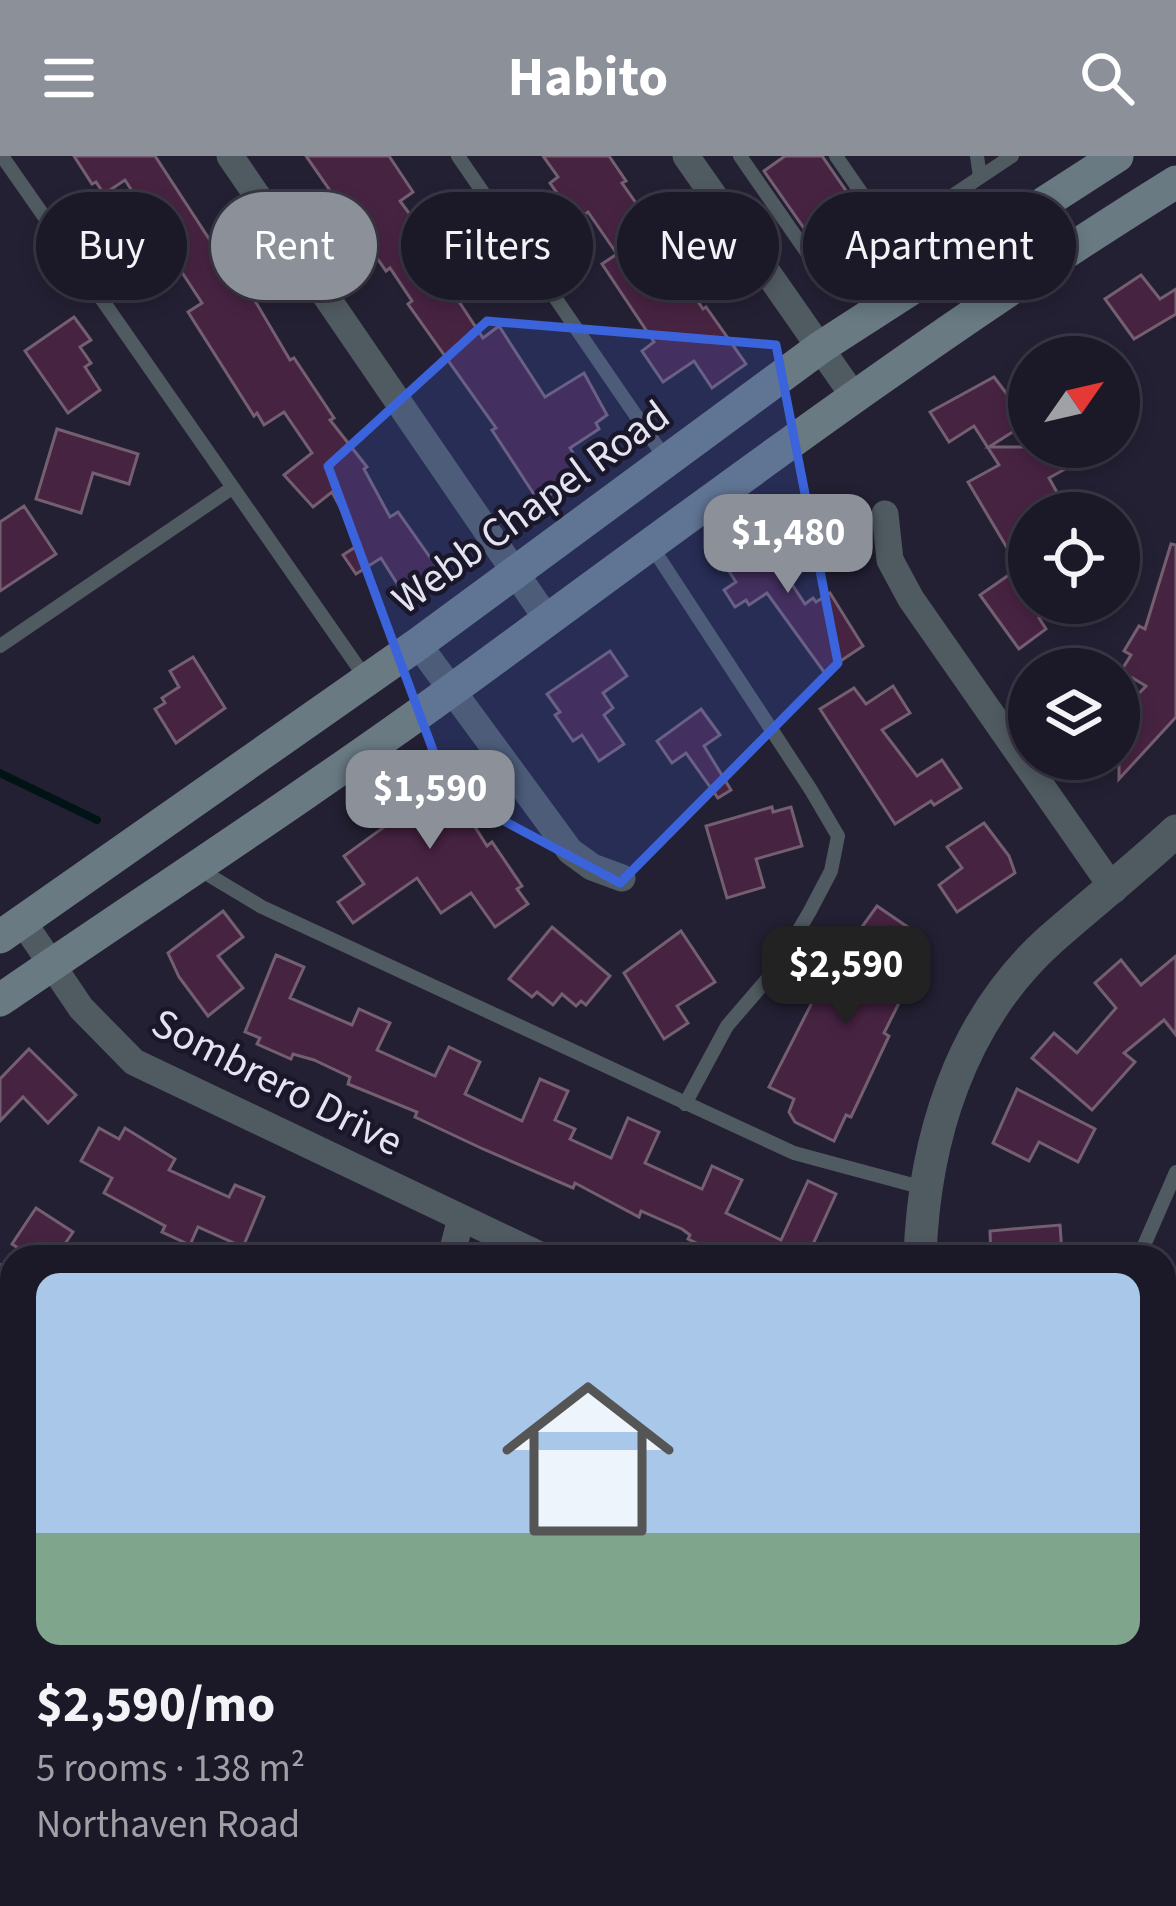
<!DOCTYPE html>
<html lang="en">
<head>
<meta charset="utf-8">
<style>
	:root { --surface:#1b1827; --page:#24212f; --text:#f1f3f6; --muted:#a0a0a7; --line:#393744; --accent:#8c9099 }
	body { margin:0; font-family:"Source Sans 3",sans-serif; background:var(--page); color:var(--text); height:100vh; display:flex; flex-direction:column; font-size:45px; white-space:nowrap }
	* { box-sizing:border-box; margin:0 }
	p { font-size:39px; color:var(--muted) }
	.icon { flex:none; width:66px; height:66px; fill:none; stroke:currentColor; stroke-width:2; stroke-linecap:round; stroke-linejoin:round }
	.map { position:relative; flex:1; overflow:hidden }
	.sheet { position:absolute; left:0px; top:1089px; width:1176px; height:663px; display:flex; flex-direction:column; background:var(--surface); border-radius:36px 36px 0 0; box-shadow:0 6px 18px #0003,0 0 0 3px var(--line) }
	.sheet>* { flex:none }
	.hud { position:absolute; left:36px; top:36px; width:1104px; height:108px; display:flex; gap:24px }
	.needle { width:78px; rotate:56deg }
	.controls { position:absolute; left:1008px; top:180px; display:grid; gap:24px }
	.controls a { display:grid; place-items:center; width:132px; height:132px; border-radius:50%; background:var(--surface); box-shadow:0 6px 18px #0003,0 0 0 3px var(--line); font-size:60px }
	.price { position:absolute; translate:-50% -102px; padding:0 27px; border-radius:24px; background:var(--accent); color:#fff; font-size:39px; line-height:78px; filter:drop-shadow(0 3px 6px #0008) }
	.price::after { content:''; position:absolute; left:50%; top:72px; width:36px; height:27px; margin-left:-18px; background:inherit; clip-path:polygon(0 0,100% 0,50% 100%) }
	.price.current { background:#222; color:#fff }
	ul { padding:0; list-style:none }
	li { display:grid; align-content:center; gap:24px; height:636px; padding:0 36px }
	li span { display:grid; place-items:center; height:372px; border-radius:24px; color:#555 }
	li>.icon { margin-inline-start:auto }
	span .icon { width:216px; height:216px; fill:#fffc; stroke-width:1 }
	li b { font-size:51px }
	.chip { padding:0 42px; border-radius:54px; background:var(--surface); box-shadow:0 6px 18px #0003,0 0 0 3px var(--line); font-size:42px; line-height:108px }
	.chip.current { background:var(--accent); color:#fff }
	header { display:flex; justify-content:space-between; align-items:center; height:156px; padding:0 36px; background:var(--accent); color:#fff; font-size:54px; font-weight:700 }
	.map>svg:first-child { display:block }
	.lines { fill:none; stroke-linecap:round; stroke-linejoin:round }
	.stream { stroke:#001315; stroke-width:8 }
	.building { fill:#472342; stroke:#745f70; stroke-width:3 }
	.service { stroke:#505b61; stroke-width:14 }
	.minor { stroke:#505b61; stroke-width:27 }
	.tertiary { stroke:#505b61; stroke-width:33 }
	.secondary { stroke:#697a83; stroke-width:33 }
	.marked { fill:#3b64dc; fill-opacity:0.2; stroke:#3b64dc; stroke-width:9; stroke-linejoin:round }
	.labels { text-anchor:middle; stroke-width:9; stroke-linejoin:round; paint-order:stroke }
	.street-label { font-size:42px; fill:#e4e3f0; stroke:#1a172a }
</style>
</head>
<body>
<header><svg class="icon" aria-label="menu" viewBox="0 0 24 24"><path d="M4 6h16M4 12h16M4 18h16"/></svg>Habito<svg class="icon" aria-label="search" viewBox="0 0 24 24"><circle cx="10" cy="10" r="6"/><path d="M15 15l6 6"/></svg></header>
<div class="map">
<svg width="1176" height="1750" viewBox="0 0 1176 1750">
	<rect width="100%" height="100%" fill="#242034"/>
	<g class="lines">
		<polyline class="stream" points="0,617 97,664"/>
	</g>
	<g class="building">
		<polygon points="74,0 155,0 247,141 251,138 290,204 294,202 334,262 330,264 367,311 364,313 390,361 398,356 439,414 403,437 381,402 356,418 343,399 360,388 332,336 313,351 284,319 312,297 284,256 264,269 257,257 254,260 188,156 202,147 172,101 134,122 128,112 113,122 97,99 152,66 125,24 104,38 96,26 92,28"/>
		<polygon points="306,0 389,0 413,36 400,45 440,99 461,84 478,110 448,129 483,182 499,170 545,241 584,217 607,259 596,267 599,273 570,292 585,316 539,346 492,274 496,272 408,148 412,145 390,112 386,115"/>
		<polygon points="543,0 609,0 626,25 622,27 643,57 640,59 703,153 706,151 746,208 712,232 694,205 663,226 642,195 654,186 602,108 617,98 588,56 576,64 550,27 558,21"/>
		<polygon points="785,0 822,0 867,65 822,98 764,15"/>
		<polygon points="1141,119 1160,143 1176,133 1176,158 1134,183 1105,143"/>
		<polygon points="74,161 91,184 80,191 91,207 85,211 100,234 68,257 25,195"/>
		<polygon points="994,221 1028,266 989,291 1065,291 1074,308 1049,322 1064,349 1050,357 1029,357 1029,447 1060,447 1039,462 1046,473 1019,493 980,439 1019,412 968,326 999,309 974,270 949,286 930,256"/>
		<polygon points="57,273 138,298 129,328 93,317 81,357 36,343"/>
		<polygon points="24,350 56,398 0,435 0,366"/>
		<polygon points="777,360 793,384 772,398 805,448 813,442 816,446 830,437 863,490 824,516 767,437 749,449 746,444 735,451 724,434 736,426 719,400"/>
		<polygon points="1171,388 1176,389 1176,561 1119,623 1119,558 1146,530 1121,515 1131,499 1124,495 1139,470 1145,473"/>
		<polygon points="610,495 627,520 603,537 613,552 604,559 624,588 599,605 582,579 573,585 555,559 560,556 547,538"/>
		<polygon points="193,501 225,552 176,587 155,553 165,547 162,542 179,531 170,515"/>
		<polygon points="893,530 910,557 882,574 917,620 942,604 961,632 934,649 931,645 895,668 820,553 854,532 866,548"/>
		<polygon points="701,553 720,579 704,590 731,634 718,642 686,597 672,607 657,585"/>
		<polygon points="424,603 438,622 442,619 487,690 492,686 522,730 517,733 528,748 495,771 471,737 441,757 417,722 353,767 338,746 364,728 344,700 391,666 371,639"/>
		<polygon points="772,651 773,656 791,651 802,690 756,703 764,731 727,742 706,670"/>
		<polygon points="984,667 1009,700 1015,717 957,756 939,729 962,712 947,691"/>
		<polygon points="877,750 912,774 895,800 919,817 899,847 884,877 889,880 851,961 846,959 834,985 795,966 789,956 794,943 769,931 823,825"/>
		<polygon points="223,755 243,781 218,800 243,832 208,860 179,821 168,797"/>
		<polygon points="552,771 610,820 586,849 581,845 576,850 562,838 553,849 537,836 532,841 509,823"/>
		<polygon points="681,775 715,826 677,850 688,867 664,883 624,817"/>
		<polygon points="276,799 304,811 290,842 352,869 359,853 390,867 377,894 435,920 449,891 480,906 465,938 522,965 540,923 568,935 555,964 575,973 570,983 611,1002 628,962 659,976 645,1007 702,1033 712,1010 742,1024 726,1057 781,1084 808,1025 836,1038 809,1097 816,1101 726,1101 688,1083 690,1079 682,1073 641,1055 639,1061 575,1027 573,1032 483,993 415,961 417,956 348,928 350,921 314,904 293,898 291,903 257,888 260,882 245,876"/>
		<polygon points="1176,800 1176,879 1164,864 1124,897 1135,906 1092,954 1032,902 1054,877 1077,897 1116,852 1095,827 1121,804 1141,829"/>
		<polygon points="29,893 76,939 48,967 23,941 0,965 0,923"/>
		<polygon points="1017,933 1095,973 1078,1006 1039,986 1029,1005 993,987"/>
		<polygon points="99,972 119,983 125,972 175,1003 169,1014 229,1041 235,1029 264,1041 243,1091 198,1071 190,1089 162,1076 165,1070 104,1037 112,1022 81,1005"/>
		<polygon points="36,1052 73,1076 56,1101 32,1101 12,1088"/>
		<polygon points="1060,1069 1062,1097 991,1101 990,1075"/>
	</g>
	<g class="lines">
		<g class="service">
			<polyline points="2,0 367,524"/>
			<polyline points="458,0 665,302"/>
			<polyline points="740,0 826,124 1012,0"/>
			<polyline points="836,0 891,80"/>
			<polyline points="977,0 980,21"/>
			<polyline points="960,35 991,82"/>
			<polyline points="652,391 811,634 838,680 831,715 810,755 776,813 727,870 685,948"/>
			<polyline points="0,490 232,332"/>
			<polyline points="197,712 262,751 794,997 924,1032"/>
			<polyline points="1139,1101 1176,1016"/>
			<polyline points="0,1114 12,1126"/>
			<polyline points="1164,1173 1176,1193"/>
			<polyline points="450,1740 457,1750"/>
			<polyline points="995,1740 1002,1750"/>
		</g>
		<g class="minor">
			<polyline points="230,0 547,463"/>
			<polyline points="686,0 853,239"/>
			<polyline points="885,358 890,404 911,443 1114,734"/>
			<polyline points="418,488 570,695 592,711 622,722"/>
			<polyline points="23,766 81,852 134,906 544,1101"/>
			<polyline points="451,1101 461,1062"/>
			<polyline points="0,1470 12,1488"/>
			<polyline points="181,1740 188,1750"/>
			<polyline points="722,1740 729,1750"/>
			<polyline points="1151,1750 1176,1733"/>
		</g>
		<g class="tertiary">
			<path d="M920 1101C924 984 960 865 1050 784 1092 747 1135 713 1176 675"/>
			<polyline points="1164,1570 1176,1588"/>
		</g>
		<g class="secondary">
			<polyline points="0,781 418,488 821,191 1117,0"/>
			<path d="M0 844C152 740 307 639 456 531 693 358 926 181 1176 26"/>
		</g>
	</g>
	<path class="marked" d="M487 165 776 189 838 507 620 727 448 635 328 310Z"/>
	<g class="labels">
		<g class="street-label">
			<text transform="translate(530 350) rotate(-36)" y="15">Webb Chapel Road</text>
			<text transform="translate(278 925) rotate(27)" y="15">Sombrero Drive</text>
		</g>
	</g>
</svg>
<div class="controls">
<a><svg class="needle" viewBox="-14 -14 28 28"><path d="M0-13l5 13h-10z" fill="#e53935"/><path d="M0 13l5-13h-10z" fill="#a0a0a7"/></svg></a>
<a><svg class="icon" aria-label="locate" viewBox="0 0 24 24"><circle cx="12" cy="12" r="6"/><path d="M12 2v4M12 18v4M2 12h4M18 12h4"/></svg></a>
<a><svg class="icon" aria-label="layers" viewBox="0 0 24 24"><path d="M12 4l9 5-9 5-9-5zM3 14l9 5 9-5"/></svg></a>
</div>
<b class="price" style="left:788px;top:440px">$1,480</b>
<b class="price" style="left:430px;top:696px">$1,590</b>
<b class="price current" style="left:846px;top:872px">$2,590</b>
<div class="hud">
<a class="chip">Buy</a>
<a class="chip current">Rent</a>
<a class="chip">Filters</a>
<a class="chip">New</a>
<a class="chip">Apartment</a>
</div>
<section class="sheet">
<ul>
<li><span style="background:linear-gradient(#a9c7e8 70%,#7fa58c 0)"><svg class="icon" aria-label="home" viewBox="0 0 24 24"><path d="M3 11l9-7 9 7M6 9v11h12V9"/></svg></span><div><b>$2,590/mo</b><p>5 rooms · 138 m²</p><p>Northaven Road</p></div></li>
</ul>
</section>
</div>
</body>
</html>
